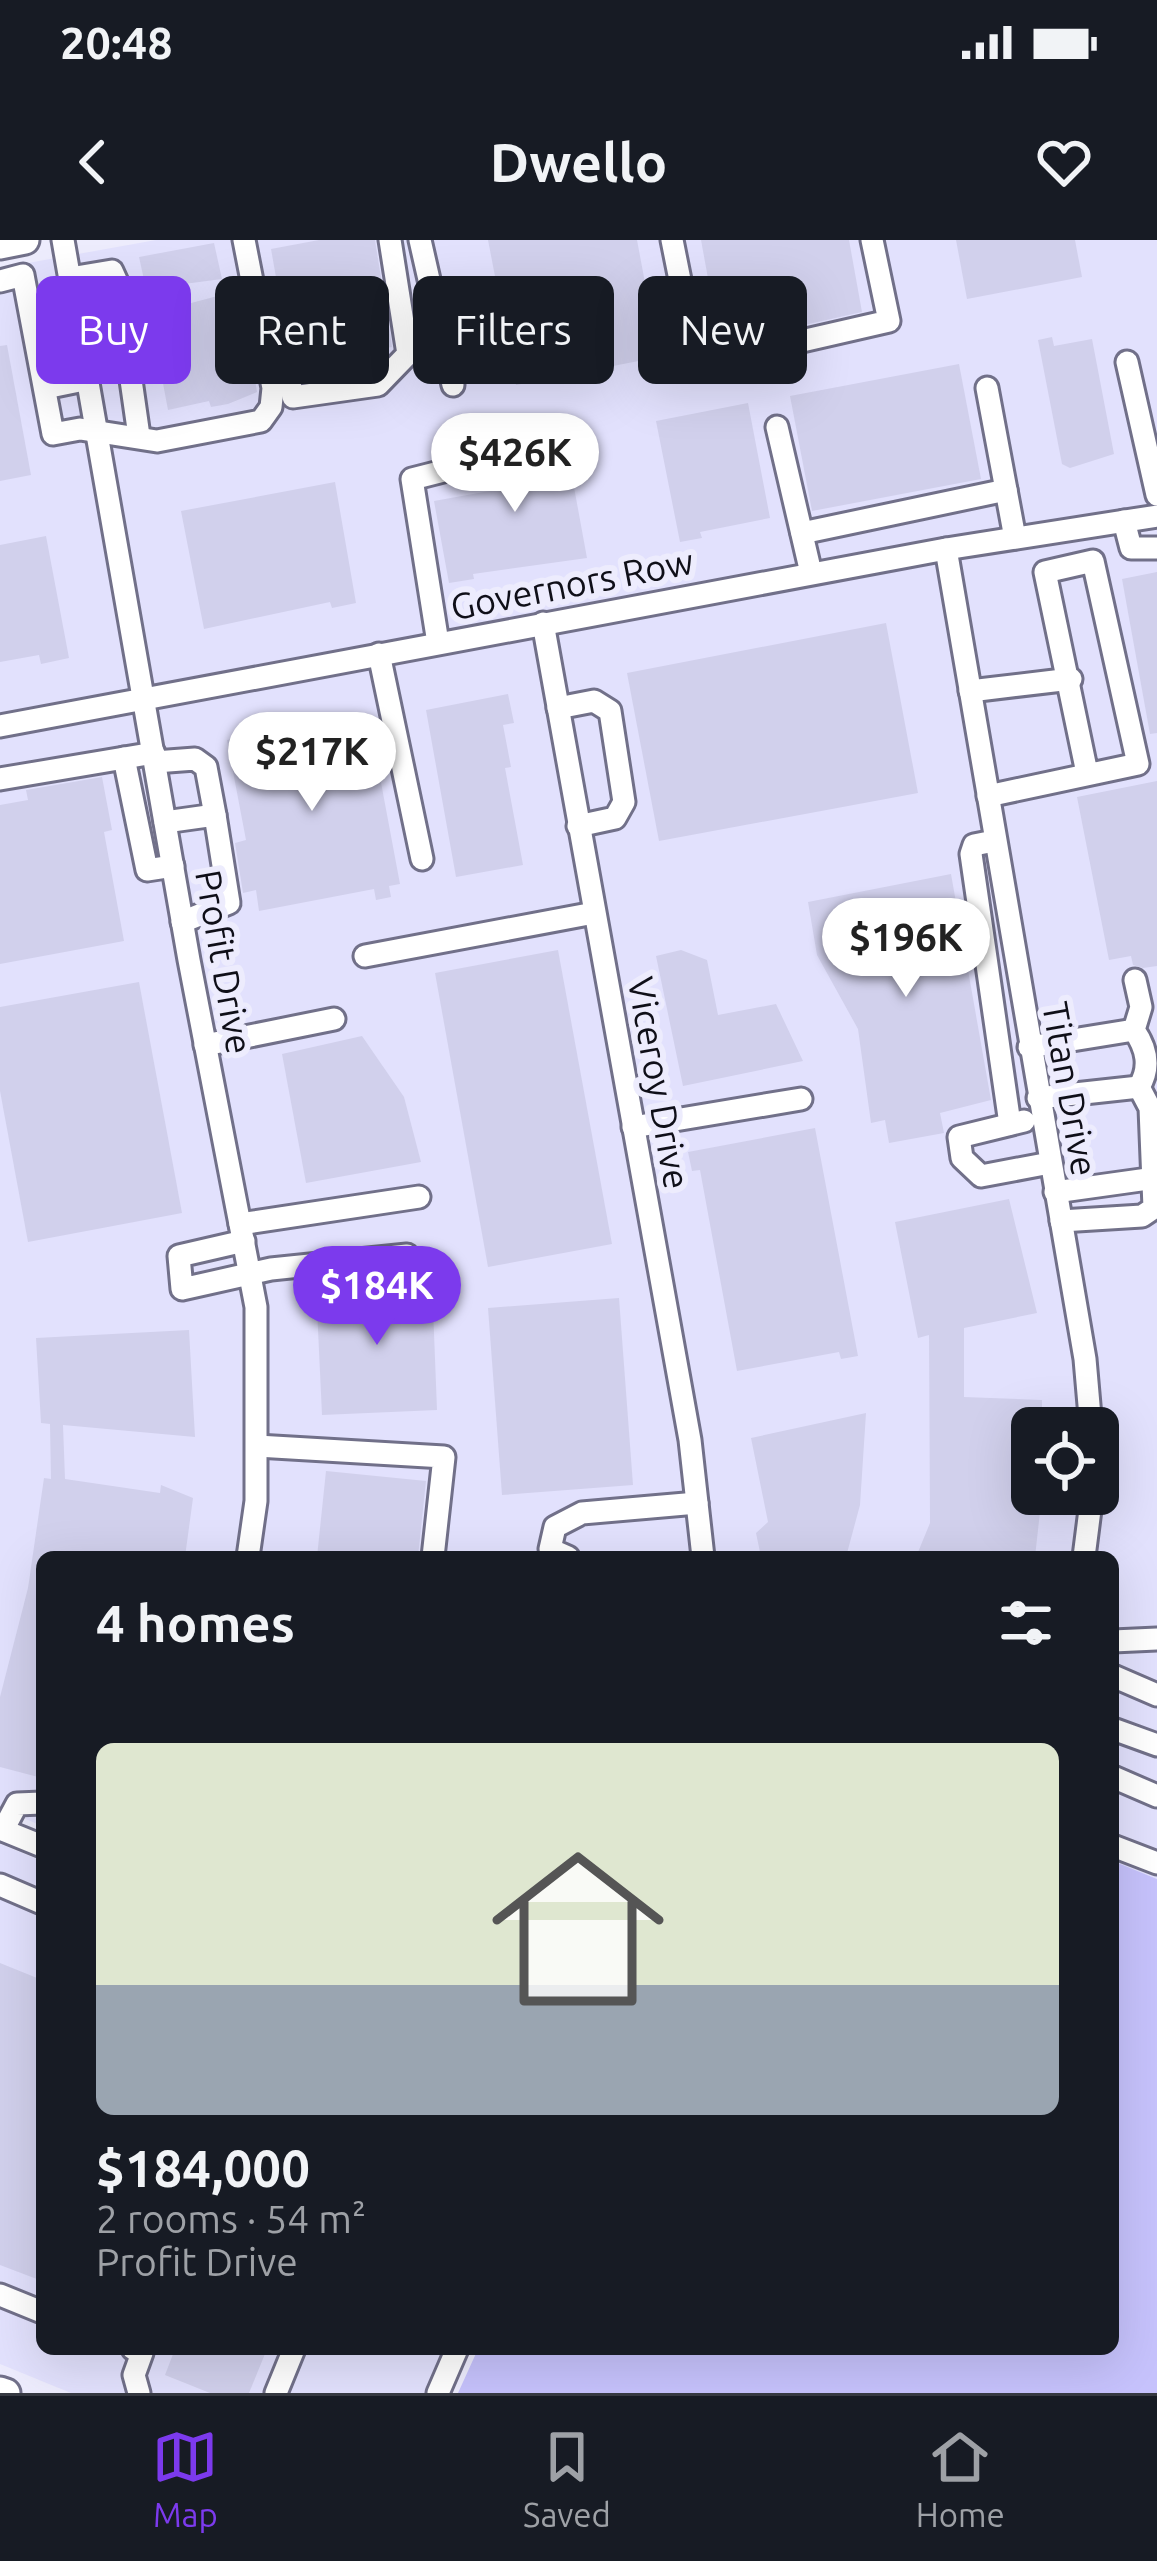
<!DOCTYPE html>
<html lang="en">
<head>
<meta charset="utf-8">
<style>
	:root { --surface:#171b24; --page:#242831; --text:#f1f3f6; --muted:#9ea1a6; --line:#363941; --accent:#7c3aed }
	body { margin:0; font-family:Ubuntu,sans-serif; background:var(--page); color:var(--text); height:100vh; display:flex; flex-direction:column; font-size:45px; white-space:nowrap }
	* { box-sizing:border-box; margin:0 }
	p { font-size:39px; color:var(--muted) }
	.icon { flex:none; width:66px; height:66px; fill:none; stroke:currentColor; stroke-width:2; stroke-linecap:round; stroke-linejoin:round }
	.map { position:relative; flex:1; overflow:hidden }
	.drawer { position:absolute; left:36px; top:1311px; width:1083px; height:804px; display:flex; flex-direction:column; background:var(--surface); border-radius:18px; box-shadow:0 12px 48px #0002 }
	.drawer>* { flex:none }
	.guide { position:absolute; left:36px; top:36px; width:1086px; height:108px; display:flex; gap:24px }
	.controls { position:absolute; left:1011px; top:1167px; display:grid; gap:24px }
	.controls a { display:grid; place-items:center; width:108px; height:108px; border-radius:18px; background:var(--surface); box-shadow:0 12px 48px #0002; font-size:60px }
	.price { position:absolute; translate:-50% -102px; padding:0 27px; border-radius:42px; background:#fff; color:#222; font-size:39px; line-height:78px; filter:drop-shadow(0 3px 6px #0008) }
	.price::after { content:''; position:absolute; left:50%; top:72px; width:36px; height:27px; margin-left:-18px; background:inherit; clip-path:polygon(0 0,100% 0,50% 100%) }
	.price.current { background:var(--accent); color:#fff }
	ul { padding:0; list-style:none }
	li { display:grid; align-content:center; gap:24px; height:636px; padding:0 60px }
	li span { display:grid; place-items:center; height:372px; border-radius:18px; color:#555 }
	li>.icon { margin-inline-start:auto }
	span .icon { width:216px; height:216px; fill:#fffc; stroke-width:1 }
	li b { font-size:51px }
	h2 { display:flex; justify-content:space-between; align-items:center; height:144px; padding:0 60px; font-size:51px }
	.tag { padding:0 42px; border-radius:18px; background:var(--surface); box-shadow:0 12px 48px #0002; font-size:42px; line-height:108px }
	.tag.current { background:var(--accent); color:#fff }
	.status { display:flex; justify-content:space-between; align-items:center; height:84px; padding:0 60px; background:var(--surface); direction:ltr }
	.status svg { height:33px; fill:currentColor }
	header { display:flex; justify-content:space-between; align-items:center; height:156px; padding:0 60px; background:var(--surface); font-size:54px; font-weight:600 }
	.menu { display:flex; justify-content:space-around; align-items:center; height:168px; border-top:3px solid var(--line); background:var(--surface); font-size:33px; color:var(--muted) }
	.menu a { display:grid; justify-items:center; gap:6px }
	.menu .current { color:var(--accent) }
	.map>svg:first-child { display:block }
	.built { fill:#e2e1fd; fill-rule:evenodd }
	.green { fill:#c6c2fc }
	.building { fill:#d1d0ec }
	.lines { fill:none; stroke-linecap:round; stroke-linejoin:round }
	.minor-casing { stroke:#717089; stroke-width:27 }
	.major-casing { stroke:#717089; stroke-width:33 }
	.minor { stroke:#fff; stroke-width:21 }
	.major { stroke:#fff; stroke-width:27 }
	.labels { text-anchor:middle; stroke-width:12; stroke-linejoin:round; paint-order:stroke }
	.street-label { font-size:36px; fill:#0f0f18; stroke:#edecfd }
</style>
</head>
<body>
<div class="status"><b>20:48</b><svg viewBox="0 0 49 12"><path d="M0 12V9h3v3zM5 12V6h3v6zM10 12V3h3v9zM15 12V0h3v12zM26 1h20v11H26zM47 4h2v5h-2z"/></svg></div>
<header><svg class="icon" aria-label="back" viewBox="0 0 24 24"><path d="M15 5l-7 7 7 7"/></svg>Dwello<svg class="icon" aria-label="heart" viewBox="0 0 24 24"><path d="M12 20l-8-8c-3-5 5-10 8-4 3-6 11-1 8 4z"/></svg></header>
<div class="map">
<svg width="1157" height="2153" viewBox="0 0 1157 2153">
	<rect width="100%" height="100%" fill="#edecfd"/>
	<g class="built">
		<path d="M156 0H1157V1639L1113 1621V1317H42V1586L0 1568V28ZM1032 1188H1098V1254H1032Z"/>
		<polygon points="0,1604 42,1621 42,2109 445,2109 425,2153 71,2153 0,2124"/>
	</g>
	<polygon class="green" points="1113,1621 1157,1639 1157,2153 458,2153 478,2109 1113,2109"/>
	<g class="building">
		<polygon points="319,0 375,0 392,107 367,112 370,127 351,131 348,116 301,125 292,82 282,71 271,9"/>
		<polygon points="488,0 637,0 659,117 516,145"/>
		<polygon points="701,0 849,0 862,72 720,104"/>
		<polygon points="956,0 1075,0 1082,37 967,59"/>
		<polygon points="214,3 222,39 146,49 139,17"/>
		<polygon points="225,54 233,94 247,91 257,152 228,164 211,167 209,161 168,170 150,74"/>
		<polygon points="1052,97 1054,106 1092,99 1114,214 1070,228 1062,224 1038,100"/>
		<polygon points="7,105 31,235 0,241 0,106"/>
		<polygon points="959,124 981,239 812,271 790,156"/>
		<polygon points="748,163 770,278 700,292 702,298 680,302 656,181"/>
		<polygon points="565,198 587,318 473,334 474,339 449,343 434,261 495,250 488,212"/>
		<polygon points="335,242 356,363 332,368 330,362 204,389 181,271"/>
		<polygon points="46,296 69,418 41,424 39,415 0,422 0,305"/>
		<polygon points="1157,332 1157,493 1150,494 1122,339"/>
		<polygon points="886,383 918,553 659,601 627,433"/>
		<polygon points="508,454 514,483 503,485 511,527 505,528 523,625 456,637 426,470"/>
		<polygon points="368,473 400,644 389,646 391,657 376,660 374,649 259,671 256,650 243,653 235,603 246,600 227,500"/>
		<polygon points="102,537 112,590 104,592 124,701 0,724 0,565 28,560 26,550"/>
		<polygon points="1157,541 1157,726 1143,728 1133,725 1131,716 1109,720 1077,557"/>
		<polygon points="951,634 991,860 940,873 944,893 889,903 885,880 871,883 858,789 817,715 808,662"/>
		<polygon points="558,710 612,1004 488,1027 435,733"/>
		<polygon points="681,710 707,720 718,775 776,764 803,821 683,846 656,716"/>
		<polygon points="139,742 182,973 28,1002 0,851 0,767"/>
		<polygon points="362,796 404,857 421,922 306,943 282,814"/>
		<polygon points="815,888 858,1116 841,1119 839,1112 737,1131 700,930 692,931 688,912"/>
		<polygon points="1009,959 1037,1073 964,1088 964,1157 1042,1160 1042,1188 1032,1188 1032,1254 1042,1254 1035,1317 916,1317 930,1283 929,1095 918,1098 895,982"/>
		<polygon points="432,1042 437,1170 322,1175 316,1047"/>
		<polygon points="619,1058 633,1245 502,1255 488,1068"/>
		<polygon points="189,1090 195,1197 63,1185 65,1239 160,1253 161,1245 193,1258 185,1317 42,1317 42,1538 0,1527 0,1457 28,1348 44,1238 51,1239 50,1184 41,1183 36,1098"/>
		<polygon points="866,1173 860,1265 846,1317 761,1317 756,1293 768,1282 751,1198"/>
		<polygon points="326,1231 426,1241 418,1317 317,1317"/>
		<polygon points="0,1723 42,1740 42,2041 0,2025"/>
		<polygon points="175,2109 267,2109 249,2153 210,2153 165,2135"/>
	</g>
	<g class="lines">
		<g class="minor-casing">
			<g id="minor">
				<polyline points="63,0 189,720 256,1067 256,1261 248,1317"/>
				<polyline points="420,0 453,145"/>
				<polyline points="672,0 697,125 889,81 872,0"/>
				<polyline points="70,38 112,31 117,42 139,196"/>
				<polyline points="0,41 23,35 53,194 80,189 157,201 261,181 271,167 273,148 244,0"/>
				<polyline points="259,79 277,85 293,157 378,145 408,114 390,0"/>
				<polyline points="1127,122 1157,255"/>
				<polyline points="45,148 89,139"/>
				<polyline points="987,148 1015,298"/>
				<polyline points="777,187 811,333"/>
				<polyline points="1124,281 1131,308 1157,308"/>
				<polyline points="802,293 1006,250"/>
				<polyline points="946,309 1085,1119 1091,1188"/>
				<polyline points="543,383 690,1200 703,1317"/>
				<polyline points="438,403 412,239 475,223"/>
				<polyline points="379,414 422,619"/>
				<polyline points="970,451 1071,439"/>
				<polyline points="558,468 594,461 610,471 624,562 615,578 578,586"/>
				<polyline points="0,486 946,309 1157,276"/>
				<polyline points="124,518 147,630 173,626"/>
				<polyline points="155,522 195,519 206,527 215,575"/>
				<polyline points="0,539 154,513"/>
				<polyline points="988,556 1138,524 1093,321 1045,332 1087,533"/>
				<polyline points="165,582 215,575 229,663 182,682"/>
				<polyline points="994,601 974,605 971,614 1010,884"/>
				<polyline points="365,716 594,673"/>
				<path d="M1135 740 1141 767 1134 790C1147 809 1151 827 1139 847"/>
				<polyline points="205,805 334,779"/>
				<polyline points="1029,807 1134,790"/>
				<polyline points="1038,858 1139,847"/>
				<polyline points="1024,881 959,897 962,918 981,936 1050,923"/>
				<polyline points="633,887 801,859"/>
				<polyline points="1055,952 1155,938"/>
				<polyline points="1061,981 1142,976 1154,968 1150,868 1139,847"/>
				<polyline points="240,984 419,957"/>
				<polyline points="244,1001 179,1016 182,1049 271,1029 407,1015"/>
				<polyline points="257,1206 444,1217 433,1317"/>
				<polyline points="568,1317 550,1309 555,1287 582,1273 697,1263"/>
				<polyline points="1084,1317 1092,1254"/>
				<polyline points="1113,1401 1157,1399"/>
				<polyline points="1113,1436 1157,1455"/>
				<polyline points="1113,1489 1157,1505"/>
				<polyline points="1113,1537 1157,1556"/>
				<polyline points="0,1589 42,1606"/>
				<polyline points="3,1590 17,1564 42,1563"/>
				<polyline points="1113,1606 1157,1623"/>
				<polyline points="0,1645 42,1663"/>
				<polyline points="0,2055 42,2072"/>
				<polyline points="133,2109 142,2113 134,2135 139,2153"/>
				<polyline points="276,2153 294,2109"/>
				<polyline points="438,2153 457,2109"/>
			</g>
		</g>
		<g class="major-casing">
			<g id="major">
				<polyline points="0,5 25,0"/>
				<polyline points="0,2151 6,2153"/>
			</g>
		</g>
		<use href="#minor" class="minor"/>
		<use href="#major" class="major"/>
	</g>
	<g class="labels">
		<g class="street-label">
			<text transform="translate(572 344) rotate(-11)" y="13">Governors Row</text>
			<text transform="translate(224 722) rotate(80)" y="13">Profit Drive</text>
			<text transform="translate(659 843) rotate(80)" y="13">Viceroy Drive</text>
			<text transform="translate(1070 849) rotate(80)" y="13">Titan Drive</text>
		</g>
	</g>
</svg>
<div class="controls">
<a><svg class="icon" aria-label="locate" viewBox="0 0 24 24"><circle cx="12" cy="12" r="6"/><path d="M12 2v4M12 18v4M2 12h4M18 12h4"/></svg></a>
</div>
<b class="price" style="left:515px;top:275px">$426K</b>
<b class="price" style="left:312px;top:574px">$217K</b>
<b class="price" style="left:906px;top:760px">$196K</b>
<b class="price current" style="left:377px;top:1108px">$184K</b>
<div class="guide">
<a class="tag current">Buy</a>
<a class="tag">Rent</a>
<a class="tag">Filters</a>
<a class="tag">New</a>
</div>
<section class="drawer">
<h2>4 homes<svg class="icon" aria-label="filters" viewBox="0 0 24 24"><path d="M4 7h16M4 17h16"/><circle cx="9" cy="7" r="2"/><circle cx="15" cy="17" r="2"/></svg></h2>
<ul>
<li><span style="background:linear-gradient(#dfe7d0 65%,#9aa5b1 0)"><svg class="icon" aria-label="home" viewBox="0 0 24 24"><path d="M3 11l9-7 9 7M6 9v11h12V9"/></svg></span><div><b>$184,000</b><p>2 rooms · 54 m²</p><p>Profit Drive</p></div></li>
</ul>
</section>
</div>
<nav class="menu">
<a class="current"><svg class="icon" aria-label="map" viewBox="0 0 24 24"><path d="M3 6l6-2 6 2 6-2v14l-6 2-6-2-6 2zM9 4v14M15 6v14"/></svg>Map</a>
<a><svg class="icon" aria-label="saved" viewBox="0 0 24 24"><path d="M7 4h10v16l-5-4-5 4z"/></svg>Saved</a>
<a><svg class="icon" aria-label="home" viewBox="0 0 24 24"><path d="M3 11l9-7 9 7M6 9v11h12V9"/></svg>Home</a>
</nav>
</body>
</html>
